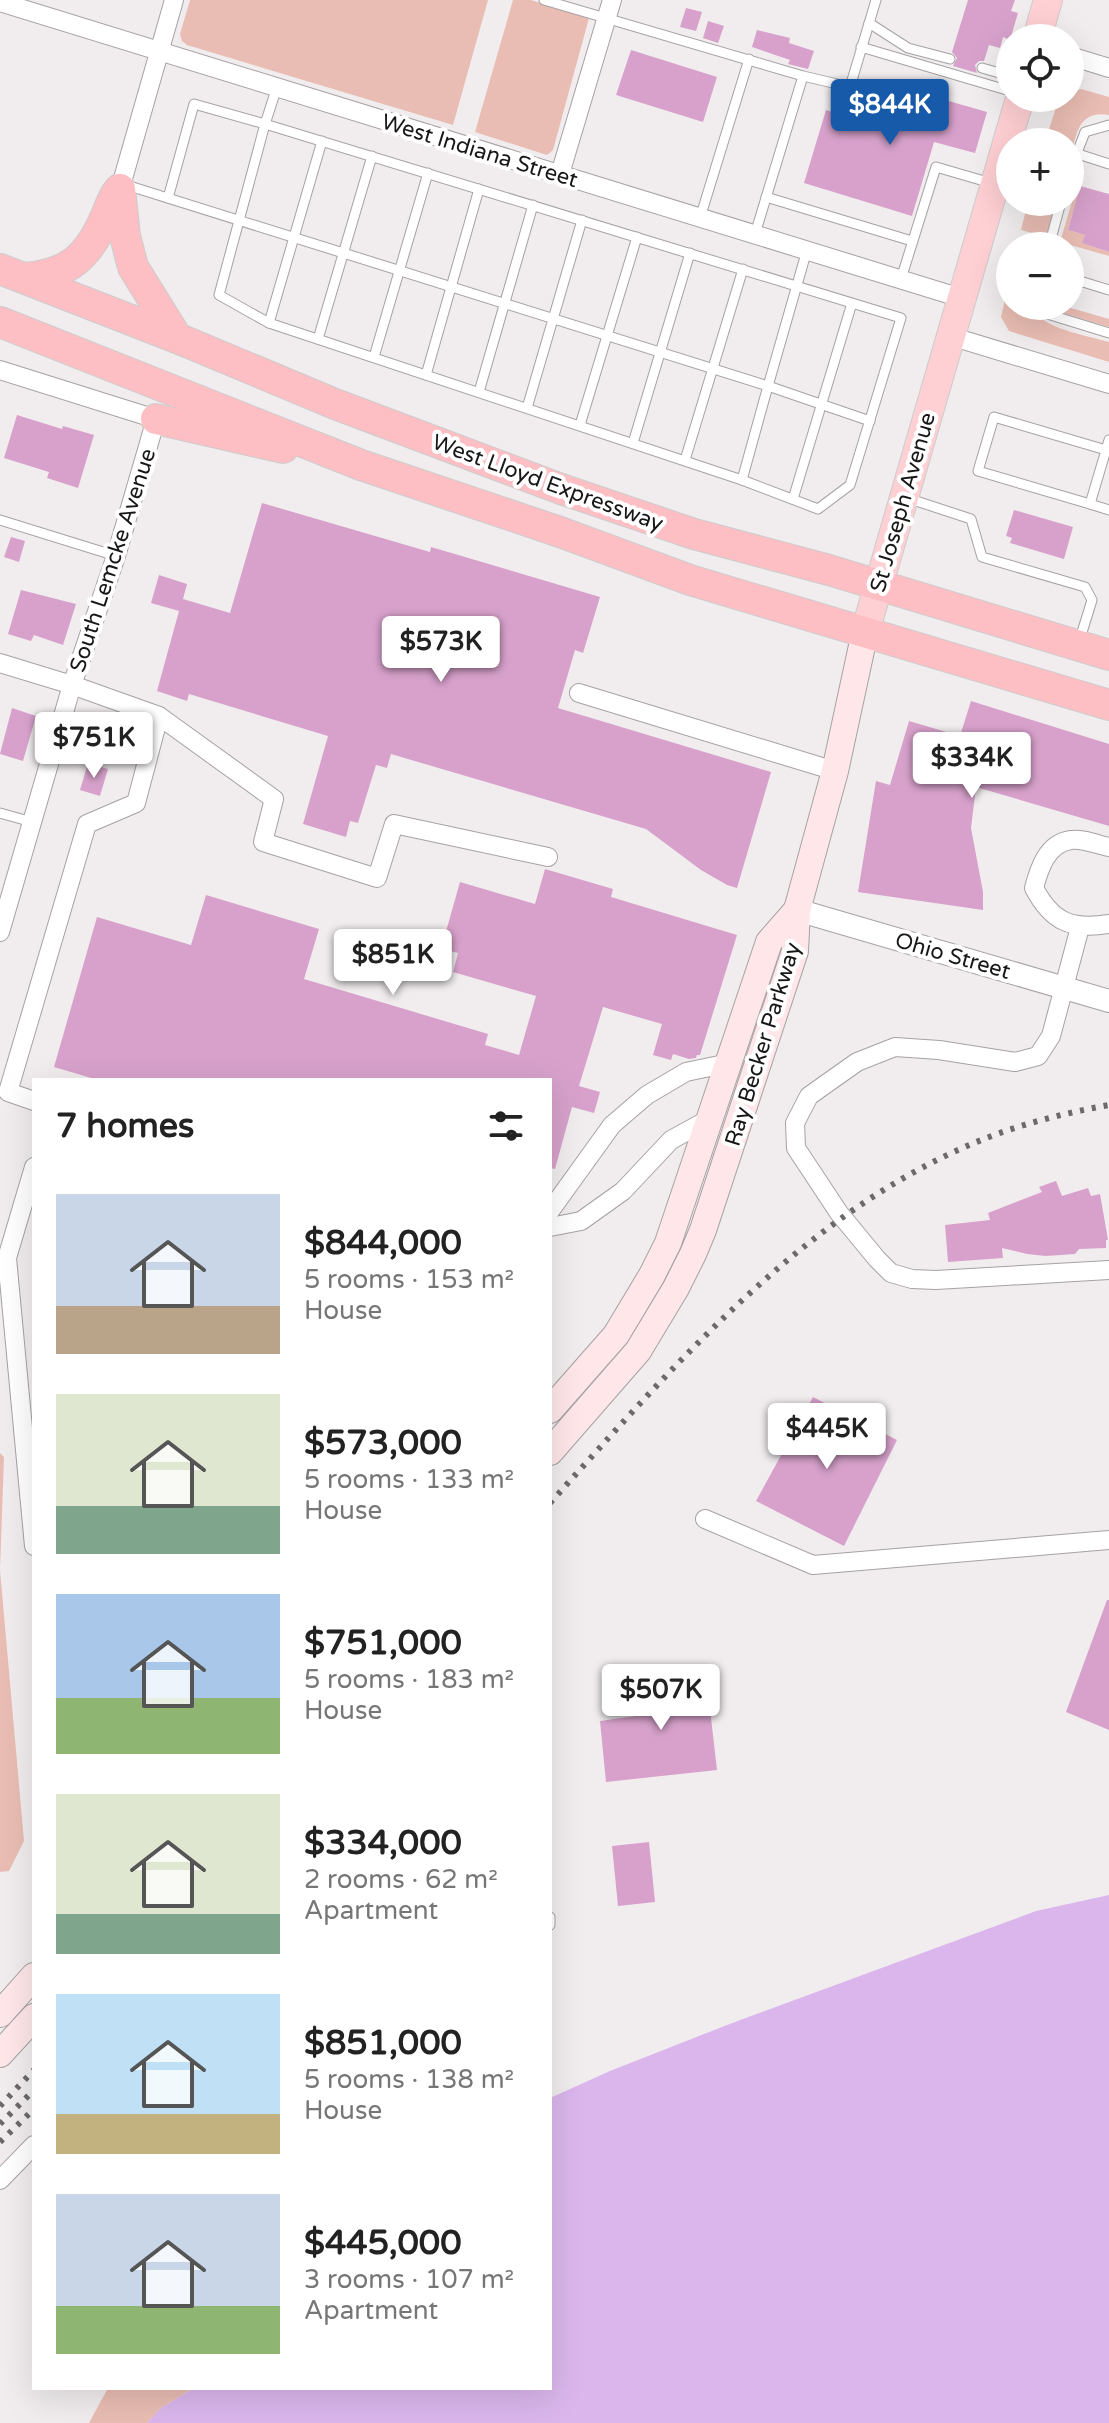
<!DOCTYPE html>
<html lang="en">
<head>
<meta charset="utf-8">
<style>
	:root { --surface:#fff; --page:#f2f2f2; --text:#222; --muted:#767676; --accent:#185aaa }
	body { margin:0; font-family:"Varela Round",sans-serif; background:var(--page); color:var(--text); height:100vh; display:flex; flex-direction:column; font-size:30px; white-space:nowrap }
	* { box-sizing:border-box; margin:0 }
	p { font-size:26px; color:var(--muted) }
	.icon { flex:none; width:44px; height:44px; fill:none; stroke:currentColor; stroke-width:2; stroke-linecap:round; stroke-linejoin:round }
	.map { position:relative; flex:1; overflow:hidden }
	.sheet { position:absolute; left:32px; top:1078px; width:520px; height:1312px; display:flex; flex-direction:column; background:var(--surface); border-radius:0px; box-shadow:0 8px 32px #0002 }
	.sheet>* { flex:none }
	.controls { position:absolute; left:996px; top:24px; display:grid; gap:16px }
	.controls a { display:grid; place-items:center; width:88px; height:88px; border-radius:50%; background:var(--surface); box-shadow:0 8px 32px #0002; font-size:40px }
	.price { position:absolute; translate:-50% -68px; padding:0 18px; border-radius:8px; background:#fff; color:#222; font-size:26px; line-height:52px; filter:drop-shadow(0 2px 4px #0008) }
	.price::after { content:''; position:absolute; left:50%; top:48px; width:24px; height:18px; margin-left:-12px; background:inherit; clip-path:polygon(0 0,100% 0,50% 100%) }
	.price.active { background:var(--accent); color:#fff }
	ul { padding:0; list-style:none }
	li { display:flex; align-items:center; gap:24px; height:200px; padding:0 24px }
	li span { display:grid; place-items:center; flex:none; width:224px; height:160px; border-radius:0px; color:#555 }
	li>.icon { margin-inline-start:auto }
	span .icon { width:96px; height:96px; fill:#fffc; stroke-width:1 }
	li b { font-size:34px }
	h2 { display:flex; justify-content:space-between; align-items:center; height:96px; padding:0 24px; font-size:34px }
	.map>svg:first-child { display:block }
	.green { fill:#e9bdb3 }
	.water { fill:#dab6ec }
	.building { fill:#d7a1cb }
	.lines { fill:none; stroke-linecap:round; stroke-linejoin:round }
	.service-casing { stroke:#a6a2a4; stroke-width:11 }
	.minor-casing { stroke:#a6a2a4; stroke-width:20 }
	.tertiary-casing { stroke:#a6a2a4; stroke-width:24 }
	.secondary-casing { stroke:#a6a2a4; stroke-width:28 }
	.primary-casing { stroke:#ccc; stroke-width:30 }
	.trunk-casing { stroke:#ccc; stroke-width:32 }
	.service { stroke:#fff; stroke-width:9 }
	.minor { stroke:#fff; stroke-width:18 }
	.tertiary { stroke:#fff; stroke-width:22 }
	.secondary { stroke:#ffe7e9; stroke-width:26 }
	.primary { stroke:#fecfd3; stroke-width:28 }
	.trunk { stroke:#febfc4; stroke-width:30 }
	.rail { stroke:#6b6969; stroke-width:6; stroke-dasharray:4 8; stroke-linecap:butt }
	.labels { text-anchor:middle; stroke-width:8; stroke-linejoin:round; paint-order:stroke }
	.street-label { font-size:22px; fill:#181717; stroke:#fff }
</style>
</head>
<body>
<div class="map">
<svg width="1109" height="2423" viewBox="0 0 1109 2423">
	<rect width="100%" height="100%" fill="#f1edee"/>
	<g class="green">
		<polygon points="190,0 488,0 453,125 187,45 182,41 180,34"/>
		<polygon points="513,0 531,0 589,18 553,150 547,155 475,132"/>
		<path d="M1081 89 1109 97V115C1078 110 1077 134 1070 157V142H1045L1059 98H1070V92Z"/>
		<polygon points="1080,186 1068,230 1085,235 1083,243 1109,252 1109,256 1060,242 1076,188"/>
		<polygon points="1028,202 1056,202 1046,237 1021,230"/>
		<path d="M1010 277V306H1031C1041 329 1086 335 1109 342V362L1009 331 1001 317Z"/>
		<polygon points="1051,306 1064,306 1109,319 1109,327 1056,311"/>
		<polygon points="0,1453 4,1457 0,1570 24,1841 9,1871 0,1872"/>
		<polygon points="108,2388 194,2388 161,2408 147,2423 89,2423"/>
	</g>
	<polygon class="water" points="1109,1895 1109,2423 147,2423 161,2408 194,2388 550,2388 550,2098 610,2071 727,2025 1036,1911"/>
	<g class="building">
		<polygon points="968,0 1015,0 1011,11 1018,13 1010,40 1003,37 1000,48 989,45 984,61 979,61 975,65 977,73 953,66 957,58 952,52"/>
		<polygon points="686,8 702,12 696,31 680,27"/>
		<polygon points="708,21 724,26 718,43 703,38"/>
		<polygon points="757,30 790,38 789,43 814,51 808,69 788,64 790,60 752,47"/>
		<polygon points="631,50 717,77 703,122 616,95"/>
		<polygon points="886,83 987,112 975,153 934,142 912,216 804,183 826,110 874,124"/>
		<polygon points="1080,186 1109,194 1109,252 1082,243 1085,235 1068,230"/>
		<polygon points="17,415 62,429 63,426 94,435 78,488 47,478 49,472 4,458"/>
		<polygon points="262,503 430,552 431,547 600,597 583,653 575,650 558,708 771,772 737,888 727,885 701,870 646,829 391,754 387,768 376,765 358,823 350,821 346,837 303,824 328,736 189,694 187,701 157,691 179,611 151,603 159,575 187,584 183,599 230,613"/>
		<polygon points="1014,510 1073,527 1064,559 1010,543 1012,538 1006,536"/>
		<polygon points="11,537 25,541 19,562 4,557"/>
		<polygon points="21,590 76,604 63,645 34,635 31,641 8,634"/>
		<polygon points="971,701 1109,744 1109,826 976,787 971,828 983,892 983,910 858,892 876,781 890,785 909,721 960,736"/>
		<polygon points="12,708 36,716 23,761 0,754"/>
		<polygon points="88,763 108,769 100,796 80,790"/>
		<polygon points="545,869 613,889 611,897 737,935 700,1055 697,1055 696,1058 689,1059 673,1054 671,1060 653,1055 662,1024 603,1007 579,1086 600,1092 594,1113 572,1107 555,1169 550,1168 550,1080 98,1080 54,1067 97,917 191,945 206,895 319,929 304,979 488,1034 485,1045 519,1055 536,996 453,972 458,953 441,949 460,882 535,904"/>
		<polygon points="1056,1181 1062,1196 1088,1188 1091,1196 1100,1194 1108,1240 1106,1240 1106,1248 1079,1249 1075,1254 1046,1256 1027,1254 1002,1248 1003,1258 948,1262 945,1225 990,1220 988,1213 1042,1192 1039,1187"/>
		<polygon points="813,1397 897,1440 844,1546 756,1501"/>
		<polygon points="1107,1600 1109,1600 1109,1730 1066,1712"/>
		<polygon points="693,1668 697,1710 710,1709 717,1770 606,1782 600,1721 643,1715 639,1673"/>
		<polygon points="649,1842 655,1902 618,1906 612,1846"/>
	</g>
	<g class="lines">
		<g class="service-casing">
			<g id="service">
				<polyline points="544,0 803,76 850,87 876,0"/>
				<polyline points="869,23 908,48 950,59"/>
				<polyline points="861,47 1010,91"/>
				<polyline points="982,68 1010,76"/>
				<polyline points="277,87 265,124 219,295 269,323 742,480 768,386 870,421"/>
				<polyline points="1075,153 1109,164"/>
				<polyline points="1070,171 1085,132 1109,125"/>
				<polyline points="123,184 768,386 807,250"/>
				<polyline points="766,197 912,241"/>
				<polyline points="168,198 194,104 265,124 901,318 850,485 818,509 742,480"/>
				<polyline points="700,218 749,59"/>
				<polyline points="755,234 803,76"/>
				<polyline points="1049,246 1061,202"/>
				<polyline points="1070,278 1109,290"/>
				<polyline points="901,279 936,167 991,183"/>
				<polyline points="1041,306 1044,313 1109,333"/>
				<polyline points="269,323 322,141"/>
				<polyline points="318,339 372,156"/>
				<polyline points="374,357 428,173"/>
				<polyline points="426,375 479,189"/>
				<polyline points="479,392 533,205"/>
				<polyline points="527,408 582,220"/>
				<polyline points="580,425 637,237"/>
				<polyline points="1109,440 1090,504 978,471 994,417 1106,450 1109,451"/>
				<polyline points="633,443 690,253"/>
				<polyline points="685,460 743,269"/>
				<polyline points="907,498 971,519 982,557 1085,587 1092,600 1079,642"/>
				<polyline points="793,499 852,303"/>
				<polyline points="1090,504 1109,510"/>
				<polyline points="0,520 116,556"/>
				<polyline points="0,813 32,822"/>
				<polyline points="550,1917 550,1925"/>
			</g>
		</g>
		<g class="minor-casing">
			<g id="minor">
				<polyline points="0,2 961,298"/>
				<polyline points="1070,56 1109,68"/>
				<polyline points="560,174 612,0"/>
				<polyline points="120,189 174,0"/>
				<polyline points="950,336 1109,384"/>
				<polyline points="0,370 156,419 116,556 72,685 0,932"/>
				<polyline points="0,663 72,685 159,716 136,803 87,824 8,1092 34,1101"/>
				<polyline points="579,693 835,771"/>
				<polyline points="159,716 274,799 263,842 377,878 394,824 548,857"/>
				<path d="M1109 847C1099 845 1081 838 1071 840 1047 843 1039 869 1034 888 1052 922 1071 930 1109 924"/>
				<polyline points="1080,927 1051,1036 1038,1056 1015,1062 939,1050 895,1047 857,1062 809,1096 795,1123 796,1148 839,1213 877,1259 891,1273 912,1279 936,1280 1109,1270"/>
				<polyline points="34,1167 7,1258 34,1546"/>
				<polyline points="550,1211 612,1125 647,1095 686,1072 729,1063"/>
				<polyline points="550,1227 581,1221 623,1191 671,1140 711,1118"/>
				<polyline points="705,1519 813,1565 1109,1540"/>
				<polyline points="0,2180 34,2145"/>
			</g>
		</g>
		<g class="tertiary-casing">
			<polyline id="tertiary" points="797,910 1109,1001"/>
		</g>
		<g class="secondary-casing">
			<g id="secondary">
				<polyline points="550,1410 616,1335 652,1275 668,1243 769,942 797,910"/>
				<polyline points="550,1452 638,1351 676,1288 693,1254 703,1230 795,951 797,910 835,771 865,632"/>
				<polyline points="0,2014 34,1976"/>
				<polyline points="0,2054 34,2017"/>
			</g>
		</g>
		<g class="primary-casing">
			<g id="primary">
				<polyline points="1037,38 1048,0"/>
				<polyline points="865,632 1020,98"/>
			</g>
		</g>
		<g class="trunk-casing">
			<g id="trunk">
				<polyline points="120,189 125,236 133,267 177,338"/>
				<polyline points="0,269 177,338 335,404 561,489 694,534 829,570 1109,655"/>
				<path d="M25 278C69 274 88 257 105 218 110 208 111 199 119 190"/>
				<polyline points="0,322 361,465 560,532 690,580 1109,705"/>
				<polyline points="156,419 283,448"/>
			</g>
		</g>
		<use href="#service" class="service"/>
		<use href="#minor" class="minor"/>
		<use href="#tertiary" class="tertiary"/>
		<use href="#secondary" class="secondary"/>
		<use href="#primary" class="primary"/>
		<use href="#trunk" class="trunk"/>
		<g class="rail">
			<path d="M550 1503C677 1362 814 1201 997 1134 1033 1121 1071 1112 1109 1105"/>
			<polyline points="0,2106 34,2070"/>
			<polyline points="0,2124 34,2090"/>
			<polyline points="0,2142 34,2109"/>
		</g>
	</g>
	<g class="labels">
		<g class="street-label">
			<text transform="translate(480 150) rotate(17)" y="8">West Indiana Street</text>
			<text transform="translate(548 482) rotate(20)" y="8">West Lloyd Expressway</text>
			<text transform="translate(902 502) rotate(-74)" y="8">St Joseph Avenue</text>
			<text transform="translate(112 560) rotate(-72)" y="8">South Lemcke Avenue</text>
			<text transform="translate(953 955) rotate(16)" y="8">Ohio Street</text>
			<text transform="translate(762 1044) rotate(-73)" y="8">Ray Becker Parkway</text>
		</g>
	</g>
</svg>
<div class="controls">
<a><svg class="icon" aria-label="locate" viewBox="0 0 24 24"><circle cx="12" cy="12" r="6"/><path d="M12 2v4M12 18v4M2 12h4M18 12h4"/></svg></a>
<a>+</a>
<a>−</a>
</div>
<b class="price active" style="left:890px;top:147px">$844K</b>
<b class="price" style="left:441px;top:684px">$573K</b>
<b class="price" style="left:94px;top:780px">$751K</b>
<b class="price" style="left:972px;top:800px">$334K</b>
<b class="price" style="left:393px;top:997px">$851K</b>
<b class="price" style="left:827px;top:1471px">$445K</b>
<b class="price" style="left:661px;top:1732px">$507K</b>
<section class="sheet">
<h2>7 homes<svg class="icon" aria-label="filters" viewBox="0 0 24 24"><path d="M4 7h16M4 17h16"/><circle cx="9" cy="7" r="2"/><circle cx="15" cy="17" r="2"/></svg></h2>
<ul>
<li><span style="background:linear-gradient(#c9d6e8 70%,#b9a48a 0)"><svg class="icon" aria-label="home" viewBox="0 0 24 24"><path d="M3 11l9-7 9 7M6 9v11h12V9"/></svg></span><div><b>$844,000</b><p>5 rooms · 153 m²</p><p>House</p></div></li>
<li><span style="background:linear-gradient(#dfe7d0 70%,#7fa58c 0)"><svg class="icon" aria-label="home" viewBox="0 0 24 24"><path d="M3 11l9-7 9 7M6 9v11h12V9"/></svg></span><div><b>$573,000</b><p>5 rooms · 133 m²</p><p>House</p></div></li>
<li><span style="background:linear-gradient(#a9c7e8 65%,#8fb573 0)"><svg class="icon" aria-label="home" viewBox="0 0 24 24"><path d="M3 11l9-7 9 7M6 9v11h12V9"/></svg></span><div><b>$751,000</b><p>5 rooms · 183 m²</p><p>House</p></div></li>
<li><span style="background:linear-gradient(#dfe7d0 75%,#7fa58c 0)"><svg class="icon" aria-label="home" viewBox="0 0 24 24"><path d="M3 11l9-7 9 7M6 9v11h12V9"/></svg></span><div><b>$334,000</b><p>2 rooms · 62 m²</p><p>Apartment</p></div></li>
<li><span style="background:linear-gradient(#bfe0f5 75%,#c2b280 0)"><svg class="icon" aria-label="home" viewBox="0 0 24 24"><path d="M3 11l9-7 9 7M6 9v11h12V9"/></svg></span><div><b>$851,000</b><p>5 rooms · 138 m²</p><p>House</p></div></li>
<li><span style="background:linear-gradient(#c9d6e8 70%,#8fb573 0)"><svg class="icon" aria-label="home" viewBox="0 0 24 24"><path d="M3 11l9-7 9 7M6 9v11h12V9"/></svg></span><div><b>$445,000</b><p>3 rooms · 107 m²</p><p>Apartment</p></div></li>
</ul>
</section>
</div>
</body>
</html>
